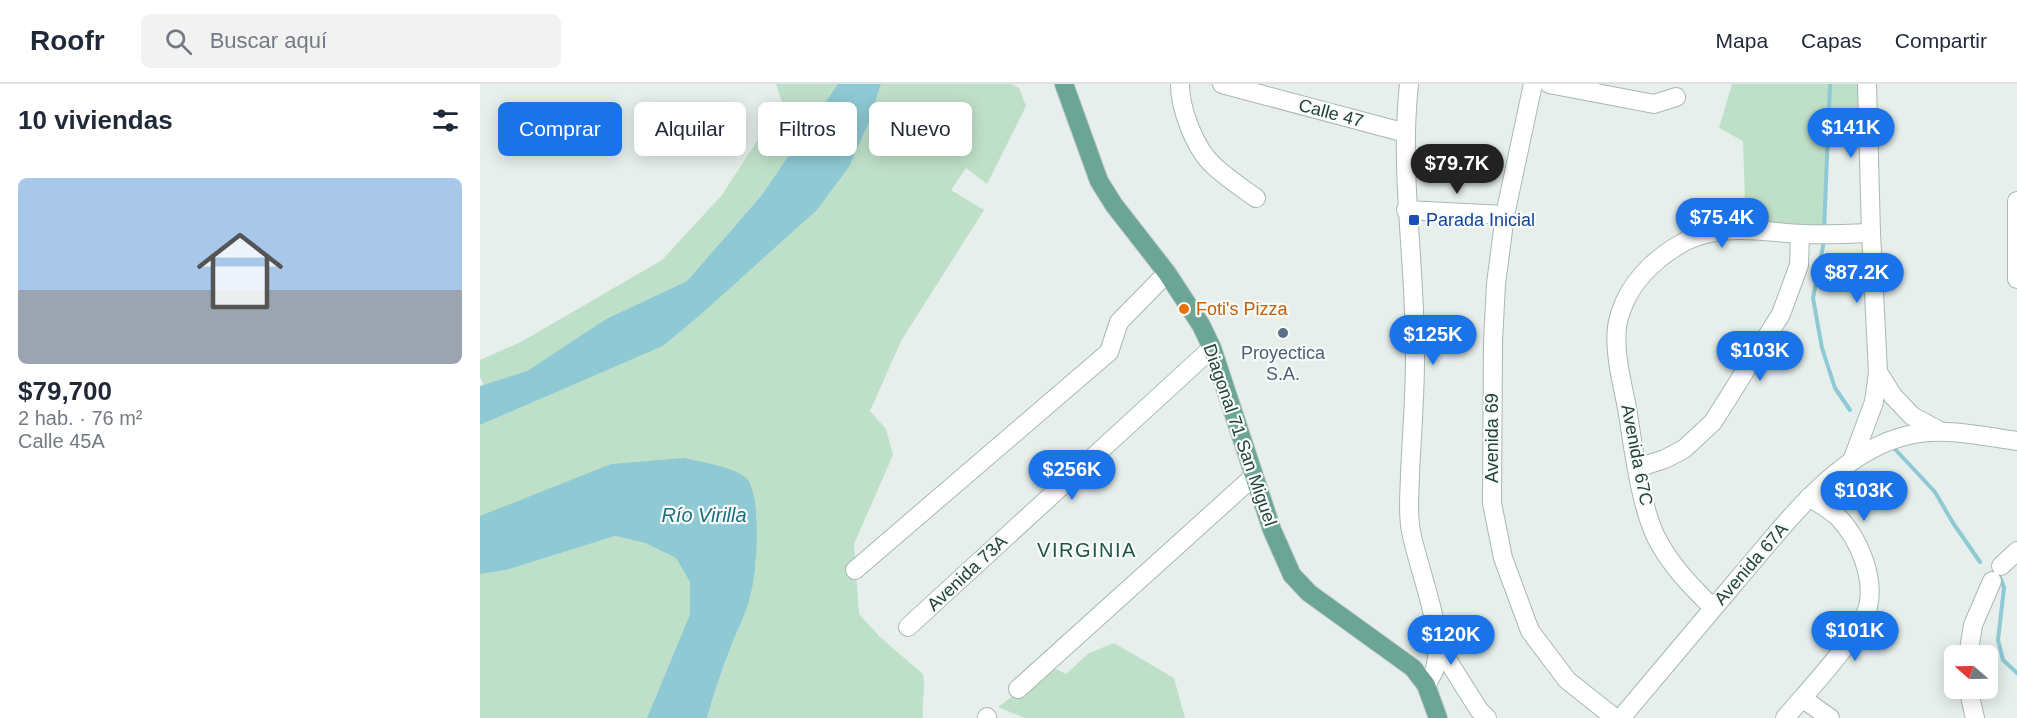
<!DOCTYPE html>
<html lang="es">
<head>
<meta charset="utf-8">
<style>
	:root { --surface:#fff; --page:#f2f2f3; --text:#1f2937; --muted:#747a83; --line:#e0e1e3; --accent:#1a73e8 }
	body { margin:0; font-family:Arial,sans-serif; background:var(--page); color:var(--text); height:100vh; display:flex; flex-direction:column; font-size:22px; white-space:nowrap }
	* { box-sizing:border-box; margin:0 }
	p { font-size:20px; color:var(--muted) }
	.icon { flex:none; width:33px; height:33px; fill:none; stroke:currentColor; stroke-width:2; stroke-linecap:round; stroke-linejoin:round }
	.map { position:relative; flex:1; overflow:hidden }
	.panel { display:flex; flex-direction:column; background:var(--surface); width:480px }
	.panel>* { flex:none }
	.hud { position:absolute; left:18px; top:18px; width:570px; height:54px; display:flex; gap:12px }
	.needle { width:39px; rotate:290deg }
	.fabs { position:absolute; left:1464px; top:561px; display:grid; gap:12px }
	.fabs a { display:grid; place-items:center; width:54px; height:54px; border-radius:9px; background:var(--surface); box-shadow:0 3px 15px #0003; font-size:30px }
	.price { position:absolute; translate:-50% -51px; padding:0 14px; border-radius:21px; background:var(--accent); color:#fff; font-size:20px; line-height:39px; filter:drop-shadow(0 2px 3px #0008) }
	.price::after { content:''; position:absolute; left:50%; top:36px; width:18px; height:14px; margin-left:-9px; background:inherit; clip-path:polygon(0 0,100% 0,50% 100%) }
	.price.on { background:#222; color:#fff }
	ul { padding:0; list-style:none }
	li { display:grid; align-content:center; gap:12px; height:318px; padding:0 18px }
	li span { display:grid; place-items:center; height:186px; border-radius:9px; color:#555 }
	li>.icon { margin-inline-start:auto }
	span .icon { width:108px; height:108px; fill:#fffc; stroke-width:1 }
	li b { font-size:26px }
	h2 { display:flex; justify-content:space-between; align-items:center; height:72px; padding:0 18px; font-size:26px }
	.tag { padding:0 21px; border-radius:9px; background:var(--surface); box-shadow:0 3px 15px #0003; font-size:21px; line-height:54px }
	.tag.on { background:var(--accent); color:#fff }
	header { display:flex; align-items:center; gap:36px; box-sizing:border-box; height:84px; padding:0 30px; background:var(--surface); border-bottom:2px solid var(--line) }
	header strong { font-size:28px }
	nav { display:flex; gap:33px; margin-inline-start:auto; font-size:21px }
	.search { width:420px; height:54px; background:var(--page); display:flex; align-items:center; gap:15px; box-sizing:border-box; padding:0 21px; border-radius:9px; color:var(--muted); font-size:22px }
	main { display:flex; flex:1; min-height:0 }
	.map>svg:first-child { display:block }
	.green { fill:#bfe0c8 }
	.water { fill:#8ec9d4 }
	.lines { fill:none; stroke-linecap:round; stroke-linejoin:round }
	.stream { stroke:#8ec9d4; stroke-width:4 }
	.minor-casing { stroke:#a8b8b2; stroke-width:20 }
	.major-casing { stroke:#c2cac8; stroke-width:20 }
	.minor { stroke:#fff; stroke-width:18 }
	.major { stroke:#6aa596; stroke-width:18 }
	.transit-dot { fill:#1a4fb4; stroke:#f7fbf9; stroke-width:2 }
	.food-dot { fill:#e8710a; stroke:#f7fbf9; stroke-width:2 }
	.service-dot { fill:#5c6f8a; stroke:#f7fbf9; stroke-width:2 }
	.labels { text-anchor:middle; stroke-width:4.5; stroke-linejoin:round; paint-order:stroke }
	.street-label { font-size:18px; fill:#24423a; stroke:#f7fbf9 }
	.transit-label { font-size:18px; fill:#164399; stroke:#f7fbf9; text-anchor:start }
	.food-label { font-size:18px; fill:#c56008; stroke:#f7fbf9; text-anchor:start }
	.service-label { font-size:18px; fill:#4e5e75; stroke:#f7fbf9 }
	.water-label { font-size:20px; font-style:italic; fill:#1c6f80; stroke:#f7fbf9 }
	.neighbourhood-label { font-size:20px; letter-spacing:1.5px; fill:#1f5548; stroke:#f7fbf9 }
</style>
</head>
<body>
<header>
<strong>Roofr</strong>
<div class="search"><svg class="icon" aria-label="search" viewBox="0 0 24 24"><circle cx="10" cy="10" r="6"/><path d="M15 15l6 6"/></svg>Buscar aquí</div>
<nav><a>Mapa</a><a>Capas</a><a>Compartir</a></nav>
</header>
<main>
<section class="panel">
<h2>10 viviendas<svg class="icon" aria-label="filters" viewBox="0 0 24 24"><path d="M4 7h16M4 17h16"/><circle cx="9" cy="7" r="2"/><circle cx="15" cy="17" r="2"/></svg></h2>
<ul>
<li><span style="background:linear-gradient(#a9c7e8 60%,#9aa5b1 0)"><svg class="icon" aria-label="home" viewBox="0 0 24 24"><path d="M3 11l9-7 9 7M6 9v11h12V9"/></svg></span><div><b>$79,700</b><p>2 hab. · 76 m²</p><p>Calle 45A</p></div></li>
</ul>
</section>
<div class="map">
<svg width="1537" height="634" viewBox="0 0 1537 634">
	<rect width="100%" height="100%" fill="#e6efeb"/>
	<g class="green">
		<polygon points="296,0 358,0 281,112 207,197 126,235 47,287 4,301 0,293 0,276 41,258 182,176 242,111 302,18"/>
		<path d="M401 0H531L539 4 546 22 507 100 486 84 471 106 504 126 421 257 390 327 406 345 413 371 374 460 379 530 400 553 443 590C446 608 441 617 443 634H227L240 592 270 513 276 473 277 431 0 432V341L183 262 218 233 337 126 369 83 389 38Z"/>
		<polygon points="1252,0 1378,0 1380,60 1348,63 1345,147 1266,146 1263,57 1239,44"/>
		<polygon points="135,452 165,459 196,474 210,498 210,530 167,634 0,634 0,490 26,486"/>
		<polygon points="634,559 694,594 705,634 545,634 518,623 572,583 586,590 609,569"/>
	</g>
	<g class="water">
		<polygon points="358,0 401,0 389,38 369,83 337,126 218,233 183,262 0,341 0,302 47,287 126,235 207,197 281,112"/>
		<path d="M204 374C220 378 258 383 268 396 282 417 277 489 270 513 266 529 258 545 252 560 242 585 234 609 227 634H167L210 530V498L196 474 165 459 135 452 26 486 0 490V432L131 380Z"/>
	</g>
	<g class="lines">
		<g class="stream">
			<polyline points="1344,146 1350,0"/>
			<polyline points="1344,157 1333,214 1342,264 1355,304 1370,326"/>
			<polyline points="1413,363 1455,408 1473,439 1500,478"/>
			<polyline points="1519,490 1524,504 1518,556 1523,576 1537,589"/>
		</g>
		<g class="minor-casing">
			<g id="minor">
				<path d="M700 0C700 25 715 65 734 82 747 94 762 104 776 114"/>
				<polyline points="742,0 926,49"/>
				<path d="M929 0C919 92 936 182 935 274 935 312 932 350 930 388 930 407 927 428 931 447 938 485 964 545 956 580 955 588 950 594 946 601"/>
				<polyline points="1053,0 1025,131 1016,200 1013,257 1012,419 1023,474 1050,547 1087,596 1135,634"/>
				<polyline points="1069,0 1174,20 1196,13"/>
				<polyline points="1537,117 1537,195"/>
				<polyline points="926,126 1025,131"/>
				<polyline points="1398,288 1413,312 1432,332 1458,346"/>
				<polyline points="1372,377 1394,318 1398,288 1391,149 1387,0"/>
				<polyline points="1157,384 1185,375 1204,365 1233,338 1301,230 1319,181 1320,150"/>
				<polyline points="1521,482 1537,467"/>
				<polyline points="375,486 629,268 639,238 687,189"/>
				<path d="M1233 524C1211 502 1190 481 1176 453 1160 420 1153 361 1147 324 1142 298 1134 269 1137 243 1138 235 1142 224 1145 217 1157 191 1181 170 1206 157 1242 139 1284 148 1323 150 1346 151 1368 150 1391 149"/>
				<polyline points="428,543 732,264"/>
				<polyline points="958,561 999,626 1007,634"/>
				<polyline points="1488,572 1493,541 1512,497"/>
				<polyline points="1488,604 1495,634"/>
				<polyline points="538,605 773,393"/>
				<polyline points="1322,614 1350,634"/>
				<polyline points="507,634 507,633"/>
				<path d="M1141 634C1180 587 1219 541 1258 495 1304 442 1357 367 1429 351 1464 343 1501 352 1537 357"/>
				<path d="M1305 634C1326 609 1380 552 1388 523 1395 494 1379 455 1359 434 1351 426 1338 419 1329 413"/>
			</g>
		</g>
		<g class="major-casing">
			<polyline id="major" points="584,0 619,97 634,121 687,189 721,241 732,264 792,446 812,491 829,509 933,584 946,601 958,634"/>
		</g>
		<use href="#minor" class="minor"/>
		<use href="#major" class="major"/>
	</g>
	<rect class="transit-dot" x="928" y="130" width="12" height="12" rx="3"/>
	<circle class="food-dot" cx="704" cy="225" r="6"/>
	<circle class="service-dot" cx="803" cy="249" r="6"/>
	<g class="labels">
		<g class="street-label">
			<text transform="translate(851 29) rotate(15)" y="6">Calle 47</text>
			<text transform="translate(760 351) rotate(71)" y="6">Diagonal 71 San Miguel</text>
			<text transform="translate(1012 354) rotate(-90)" y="6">Avenida 69</text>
			<text transform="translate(1157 371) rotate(79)" y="6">Avenida 67C</text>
			<text transform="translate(1271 480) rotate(-49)" y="6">Avenida 67A</text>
			<text transform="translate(487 489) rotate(-43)" y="6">Avenida 73A</text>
		</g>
		<g class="transit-label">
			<text x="946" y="142">Parada Inicial</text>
		</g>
		<g class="food-label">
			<text x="716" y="231">Foti's Pizza</text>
		</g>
		<g class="service-label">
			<text x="803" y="275">Proyectica<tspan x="803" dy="21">S.A.</tspan></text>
		</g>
		<g class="water-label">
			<text x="224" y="438">Río Virilla</text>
		</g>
		<g class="neighbourhood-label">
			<text x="607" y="473">VIRGINIA</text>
		</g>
	</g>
</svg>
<div class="fabs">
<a><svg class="needle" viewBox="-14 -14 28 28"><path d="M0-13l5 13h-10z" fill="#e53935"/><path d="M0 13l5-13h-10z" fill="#747a83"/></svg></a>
</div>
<b class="price" style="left:1371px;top:75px">$141K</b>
<b class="price on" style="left:977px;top:111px">$79.7K</b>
<b class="price" style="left:1242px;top:165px">$75.4K</b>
<b class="price" style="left:1377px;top:220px">$87.2K</b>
<b class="price" style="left:953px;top:282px">$125K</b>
<b class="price" style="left:1280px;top:298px">$103K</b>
<b class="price" style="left:592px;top:417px">$256K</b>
<b class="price" style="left:1384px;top:438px">$103K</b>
<b class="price" style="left:1375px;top:578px">$101K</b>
<b class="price" style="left:971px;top:582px">$120K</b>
<div class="hud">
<a class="tag on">Comprar</a>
<a class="tag">Alquilar</a>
<a class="tag">Filtros</a>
<a class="tag">Nuevo</a>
</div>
</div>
</main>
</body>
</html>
